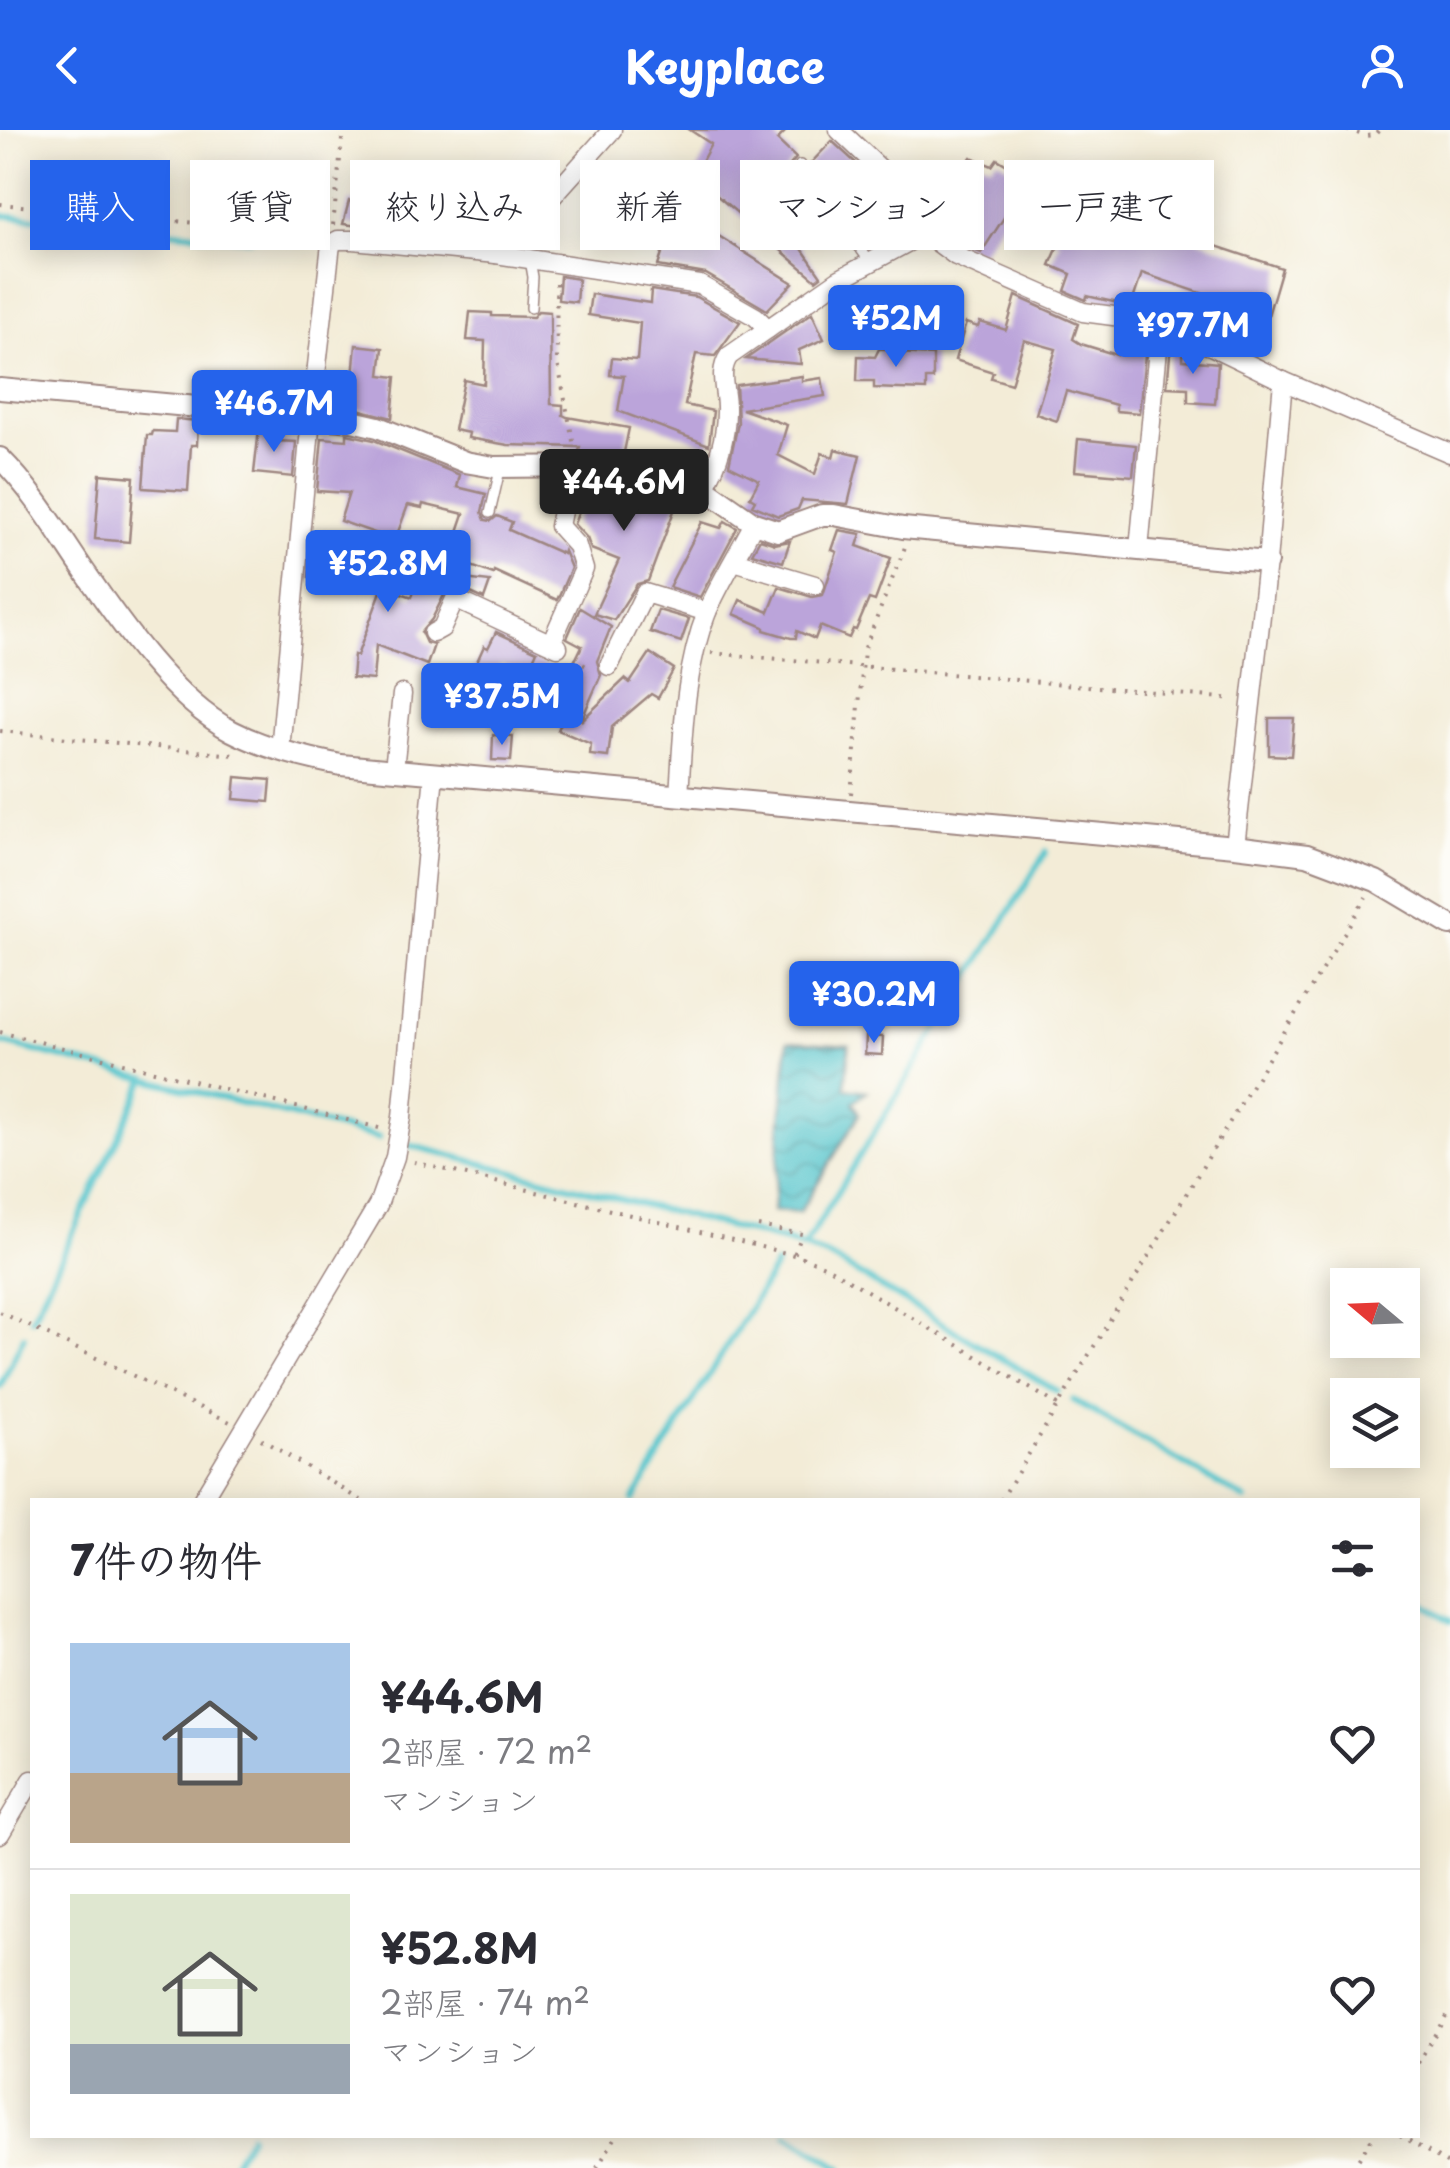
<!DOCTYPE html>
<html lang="ja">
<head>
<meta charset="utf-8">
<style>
	:root { --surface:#fff; --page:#f2f2f3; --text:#2b2b33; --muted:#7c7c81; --line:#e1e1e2; --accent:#2563eb }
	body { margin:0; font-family:"Playpen Sans","Klee One",sans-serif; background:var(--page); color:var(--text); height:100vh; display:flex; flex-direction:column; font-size:38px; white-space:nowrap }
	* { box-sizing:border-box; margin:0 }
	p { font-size:32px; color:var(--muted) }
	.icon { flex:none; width:55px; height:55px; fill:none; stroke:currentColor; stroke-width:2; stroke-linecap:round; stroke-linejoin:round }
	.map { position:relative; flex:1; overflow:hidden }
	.sheet { position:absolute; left:30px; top:1368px; width:1390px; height:640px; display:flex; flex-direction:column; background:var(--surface); border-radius:0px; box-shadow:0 5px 25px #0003 }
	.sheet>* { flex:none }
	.banner { position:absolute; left:30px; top:30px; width:1390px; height:90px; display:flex; gap:20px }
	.needle { width:65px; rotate:289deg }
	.tools { position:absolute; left:1330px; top:1138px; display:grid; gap:20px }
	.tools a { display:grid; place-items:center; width:90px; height:90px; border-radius:0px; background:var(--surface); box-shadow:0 5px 25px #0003; font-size:50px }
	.price { position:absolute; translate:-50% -85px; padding:0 22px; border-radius:10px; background:var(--accent); color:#fff; font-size:32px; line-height:65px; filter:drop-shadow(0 2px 5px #0008) }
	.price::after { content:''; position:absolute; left:50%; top:60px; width:30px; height:22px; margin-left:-15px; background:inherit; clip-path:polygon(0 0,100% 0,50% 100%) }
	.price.current { background:#222; color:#fff }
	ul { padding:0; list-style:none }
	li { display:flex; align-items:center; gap:30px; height:250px; padding:0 40px }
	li+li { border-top:2px solid var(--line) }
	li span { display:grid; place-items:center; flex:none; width:280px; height:200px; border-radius:0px; color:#555 }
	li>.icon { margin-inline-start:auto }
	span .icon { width:120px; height:120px; fill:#fffc; stroke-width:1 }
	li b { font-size:42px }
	h2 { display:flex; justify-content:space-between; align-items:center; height:120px; padding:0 40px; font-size:42px }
	.tag { padding:0 35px; border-radius:0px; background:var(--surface); box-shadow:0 5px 25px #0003; font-size:35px; line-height:90px }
	.tag.current { background:var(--accent); color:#fff }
	header { display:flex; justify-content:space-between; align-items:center; height:130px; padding:0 40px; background:var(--accent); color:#fff; font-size:45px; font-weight:700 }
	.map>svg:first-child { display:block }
	.water { fill:url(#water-waves); stroke:#51727c; stroke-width:2.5 }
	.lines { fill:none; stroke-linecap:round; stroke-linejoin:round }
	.stream { stroke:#58c6cd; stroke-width:6 }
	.building { fill:#bba4da }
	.service-casing { stroke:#9e8681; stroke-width:12 }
	.minor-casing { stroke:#9e8681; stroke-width:21 }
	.tertiary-casing { stroke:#9e8681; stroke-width:24 }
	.path { stroke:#9e8681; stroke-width:4; stroke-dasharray:2.5 8; stroke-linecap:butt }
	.service { stroke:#fff; stroke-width:9 }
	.minor { stroke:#fff; stroke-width:18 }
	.tertiary { stroke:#fff; stroke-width:20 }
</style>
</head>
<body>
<header><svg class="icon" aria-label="back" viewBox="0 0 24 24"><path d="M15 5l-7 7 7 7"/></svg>Keyplace<svg class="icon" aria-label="person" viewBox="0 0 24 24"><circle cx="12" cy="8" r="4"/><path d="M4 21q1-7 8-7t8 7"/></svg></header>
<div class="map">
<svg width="1450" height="2038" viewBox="0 0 1450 2038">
	<defs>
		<pattern id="water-waves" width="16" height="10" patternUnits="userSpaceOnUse" patternTransform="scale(2.5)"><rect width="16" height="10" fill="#58c6cd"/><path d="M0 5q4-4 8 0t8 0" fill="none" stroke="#4ba0a7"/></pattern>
	</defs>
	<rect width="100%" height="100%" fill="#fdfcf7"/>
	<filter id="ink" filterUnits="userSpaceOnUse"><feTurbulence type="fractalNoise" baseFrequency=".01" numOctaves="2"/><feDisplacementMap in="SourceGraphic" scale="20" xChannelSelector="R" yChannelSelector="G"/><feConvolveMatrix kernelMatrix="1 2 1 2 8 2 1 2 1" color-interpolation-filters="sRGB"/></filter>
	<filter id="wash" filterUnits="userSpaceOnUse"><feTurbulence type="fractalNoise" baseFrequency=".0048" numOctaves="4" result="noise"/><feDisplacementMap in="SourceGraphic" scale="40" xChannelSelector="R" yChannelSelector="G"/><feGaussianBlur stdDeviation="2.25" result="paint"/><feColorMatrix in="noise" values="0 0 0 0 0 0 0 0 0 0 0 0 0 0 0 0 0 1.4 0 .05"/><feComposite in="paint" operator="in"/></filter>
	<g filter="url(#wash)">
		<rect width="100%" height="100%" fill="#f3ecd7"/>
		<polygon class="water" points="788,911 849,915 845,958 868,961 853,972 860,984 799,1083 773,1081"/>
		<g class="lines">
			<g class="stream">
				<polyline points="0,85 250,109"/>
				<polyline points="0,912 379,1008"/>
				<polyline points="405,1014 785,1111 828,1126 1057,1261"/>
				<polyline points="804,1117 1046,722"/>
				<polyline points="32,1189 146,948"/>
				<polyline points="0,1257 24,1206"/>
				<polyline points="1073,1270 1246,1370"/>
				<polyline points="633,1370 776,1135"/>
				<polyline points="1418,1470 1450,1491"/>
				<polyline points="787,2005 841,2038"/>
				<polyline points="230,2038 250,2005"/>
			</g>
		</g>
		<g id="blocks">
			<g class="building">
				<polygon points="690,0 787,0 777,10 796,28 776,52 788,63 769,82 787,97 821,146 816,150 694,46 711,14"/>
				<polygon points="832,11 858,35 881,73 884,70 901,94 885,104 872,85 855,97 810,34"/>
				<polygon points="971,27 992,36 997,29 1022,44 1019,49 1068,71 1072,76 1069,83 1108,100 1114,82 1282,138 1265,196 1219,182 1221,174 1212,172 1213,167 1142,143 1131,176 1087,166 1086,170 1065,161 1071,144 1050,135 1060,112 1005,86 981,123 976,121 949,105 932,90"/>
				<polygon points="279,47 298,48 297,67 321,69 318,102 281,97 282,82 275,81"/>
				<polygon points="349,71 426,83 424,104 343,94"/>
				<polygon points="646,74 686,106 695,91 793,153 767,180 706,144 658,136 665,115 633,90"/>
				<polygon points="560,146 578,149 576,172 558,170"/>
				<polygon points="651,160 696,167 740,192 715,226 696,224 685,275 713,281 709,315 618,281 624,246 610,245 612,228 637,230 640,193 588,185 591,164 650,173"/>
				<polygon points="884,162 888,183 842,190 839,169"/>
				<polygon points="1016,166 1078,194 1073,209 1081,214 1117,225 1120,199 1147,206 1139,283 1116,281 1116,275 1066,261 1057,291 1036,284 1056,219 1024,210 1011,254 991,248 993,242 955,230 966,193 978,197 980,192 1006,200"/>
				<polygon points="538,181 550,182 551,274 563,275 563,285 567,287 629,298 623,327 579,322 580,317 508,315 468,308 469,303 454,300 464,250 484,254 485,211 467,210 470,182 492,183 492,186 533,187"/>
				<polygon points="812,183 824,209 799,220 801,234 746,229"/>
				<polygon points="356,215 383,218 380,245 396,247 392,288 350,277"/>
				<polygon points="1171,215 1183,220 1183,230 1218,233 1215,274 1188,272 1188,258 1167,257"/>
				<polygon points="879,219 898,219 898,223 933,225 933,249 926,249 926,260 874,258 874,251 857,251 858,226 875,227"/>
				<polygon points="802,246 802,251 822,248 825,266 742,279 787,295 778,325 815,344 822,323 833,327 835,319 860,325 848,374 802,370 798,379 778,386 752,375 755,370 750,367 759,350 729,335 738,293 736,255"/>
				<polygon points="176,289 198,291 197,315 191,315 188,361 143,358 147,305 152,305 153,301 175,302"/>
				<polygon points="259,299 276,300 275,311 296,312 293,347 254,343"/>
				<polygon points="347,304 374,310 460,345 457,357 486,364 482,382 485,390 491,391 497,386 512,392 509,400 563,424 564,421 571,438 557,470 494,441 493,444 449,428 464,384 423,374 422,378 408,375 395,410 340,391 349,363 317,361 322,308 347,310"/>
				<polygon points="1078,309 1136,315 1133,346 1075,341"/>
				<polygon points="100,344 134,347 129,412 95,409"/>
				<polygon points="581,350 629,355 647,362 650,358 678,370 648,451 637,454 614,490 594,484 619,430 591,419 587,408 574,394 584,368 578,367"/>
				<polygon points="725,391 737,398 700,467 669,457 702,392 721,398"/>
				<polygon points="839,400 861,404 857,416 891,428 875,471 869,469 856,500 853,499 849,508 820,496 815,509 797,501 796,508 791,508 764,500 764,497 734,484 740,470 769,482 779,457 812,467 823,465 837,422 832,420"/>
				<polygon points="760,409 775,414 790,411 783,432 752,423"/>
				<polygon points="311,430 389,440 387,457 384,457 412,467 417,453 447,459 432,489 421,502 426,513 434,515 427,535 376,515 373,550 352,548 354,525 357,526 383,456 309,447"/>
				<polygon points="438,446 490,452 484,469 460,458 436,452"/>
				<polygon points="580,478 611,497 597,531 601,545 581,591 625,549 630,553 650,523 674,539 658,568 651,564 612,597 608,627 590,625 591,614 558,600 570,572 538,556 539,552 501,534 490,556 470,547 484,516 488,518 496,502 537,521 533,530 568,545 582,516 567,508"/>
				<polygon points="658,480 689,489 681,512 650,502"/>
				<polygon points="1269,588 1294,588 1291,626 1269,625"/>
				<polygon points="493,605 513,606 511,631 492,630"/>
				<polygon points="236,647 271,650 269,672 234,669"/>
				<polygon points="866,906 883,907 882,925 865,924"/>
			</g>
		</g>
	</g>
	<g filter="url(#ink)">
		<use href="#blocks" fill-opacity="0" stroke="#9e8681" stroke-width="2.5"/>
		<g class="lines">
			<g class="service-casing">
				<g id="service">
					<polyline points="800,35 870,132"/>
					<polyline points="530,130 533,147 531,178"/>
					<polyline points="490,383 500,340"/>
				</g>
			</g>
			<g class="minor-casing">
				<g id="minor">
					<polyline points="839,0 893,51 925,103 956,126 1083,182 1136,189 1213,217 1283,251 1450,323"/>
					<polyline points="496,124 700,155 756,187 768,199"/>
					<path d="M704 358C718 334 726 309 726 281 727 262 717 243 729 226L838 150 925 103"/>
					<polyline points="1139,419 1160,197"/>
					<polyline points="734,431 815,455"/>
					<polyline points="433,503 442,498 455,469 558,517"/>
					<polyline points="551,513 584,439 577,416 559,396 571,337"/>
					<polyline points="609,536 645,463 707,482"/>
					<polyline points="280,620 311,288 331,114 338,110 353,110 496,124 534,87 612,0"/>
					<polyline points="394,639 402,564"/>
					<path d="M679 666C683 604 684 540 707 482 720 452 739 422 754 393"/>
					<polyline points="1235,716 1267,432 1283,251"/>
					<polyline points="202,1370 378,1075 395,1027 402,987 434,644"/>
					<polyline points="0,1704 32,1650"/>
				</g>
			</g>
			<g class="tertiary-casing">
				<g id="tertiary">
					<polyline points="0,259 352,291 378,297 465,332 494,337 589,336 654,345 681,357 704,358 754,393 778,401 822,385 834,385 903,398 1267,432"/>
					<path d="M0 328C31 359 54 396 78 432 116 487 171 569 232 601 265 618 304 628 341 635L1235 716 1307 725 1376 751 1450 795"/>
				</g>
			</g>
			<g class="path">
				<polyline points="1347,0 1366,6 1375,5 1379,0"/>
				<polyline points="0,74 247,98 276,109 312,112"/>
				<polyline points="333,95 343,0"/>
				<polyline points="556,153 557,229 574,316"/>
				<polyline points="711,523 1234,569"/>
				<polyline points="574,529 591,539"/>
				<polyline points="0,601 234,625"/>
				<polyline points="851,664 864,520 905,417"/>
				<polyline points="0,902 383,999"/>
				<polyline points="414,1032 802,1127 827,1137 1058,1275"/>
				<polyline points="758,1096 802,1104 794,1125"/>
				<polyline points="0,1182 230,1292"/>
				<polyline points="261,1309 361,1370"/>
				<polyline points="1001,1370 1366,767"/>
				<polyline points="1418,1933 1450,1879"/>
				<polyline points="1400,2005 1450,2035"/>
				<polyline points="597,2038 617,2005"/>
				<polyline points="1353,2038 1374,2005"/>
			</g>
			<use href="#service" class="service"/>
			<use href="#minor" class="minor"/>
			<use href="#tertiary" class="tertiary"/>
		</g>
	</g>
</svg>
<div class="tools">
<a><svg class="needle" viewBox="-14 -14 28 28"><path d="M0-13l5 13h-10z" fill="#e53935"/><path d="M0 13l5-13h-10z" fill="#7c7c81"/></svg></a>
<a><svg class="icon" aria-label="layers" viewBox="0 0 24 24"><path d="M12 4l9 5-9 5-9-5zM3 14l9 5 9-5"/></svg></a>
</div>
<b class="price" style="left:896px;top:240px">¥52M</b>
<b class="price" style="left:1193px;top:247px">¥97.7M</b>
<b class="price" style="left:274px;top:325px">¥46.7M</b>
<b class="price current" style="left:624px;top:404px">¥44.6M</b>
<b class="price" style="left:388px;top:485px">¥52.8M</b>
<b class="price" style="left:502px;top:618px">¥37.5M</b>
<b class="price" style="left:874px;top:916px">¥30.2M</b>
<div class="banner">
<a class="tag current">購入</a>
<a class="tag">賃貸</a>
<a class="tag">絞り込み</a>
<a class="tag">新着</a>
<a class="tag">マンション</a>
<a class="tag">一戸建て</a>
</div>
<section class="sheet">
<h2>7件の物件<svg class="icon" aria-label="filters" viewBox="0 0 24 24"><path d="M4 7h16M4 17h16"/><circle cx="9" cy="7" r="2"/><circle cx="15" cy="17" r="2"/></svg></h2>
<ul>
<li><span style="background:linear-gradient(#a9c7e8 65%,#b9a48a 0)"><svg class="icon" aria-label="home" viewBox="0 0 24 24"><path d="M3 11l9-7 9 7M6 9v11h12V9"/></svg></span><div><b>¥44.6M</b><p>2部屋 · 72 m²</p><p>マンション</p></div><svg class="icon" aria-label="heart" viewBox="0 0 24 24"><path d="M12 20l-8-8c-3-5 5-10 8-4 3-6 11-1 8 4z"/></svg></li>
<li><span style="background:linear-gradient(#dfe7d0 75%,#9aa5b1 0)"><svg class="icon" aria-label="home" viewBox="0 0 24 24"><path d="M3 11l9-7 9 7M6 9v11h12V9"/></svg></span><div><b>¥52.8M</b><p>2部屋 · 74 m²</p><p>マンション</p></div><svg class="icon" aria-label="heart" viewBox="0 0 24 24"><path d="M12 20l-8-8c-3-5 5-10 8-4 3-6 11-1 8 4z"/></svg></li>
</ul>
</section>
</div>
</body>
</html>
